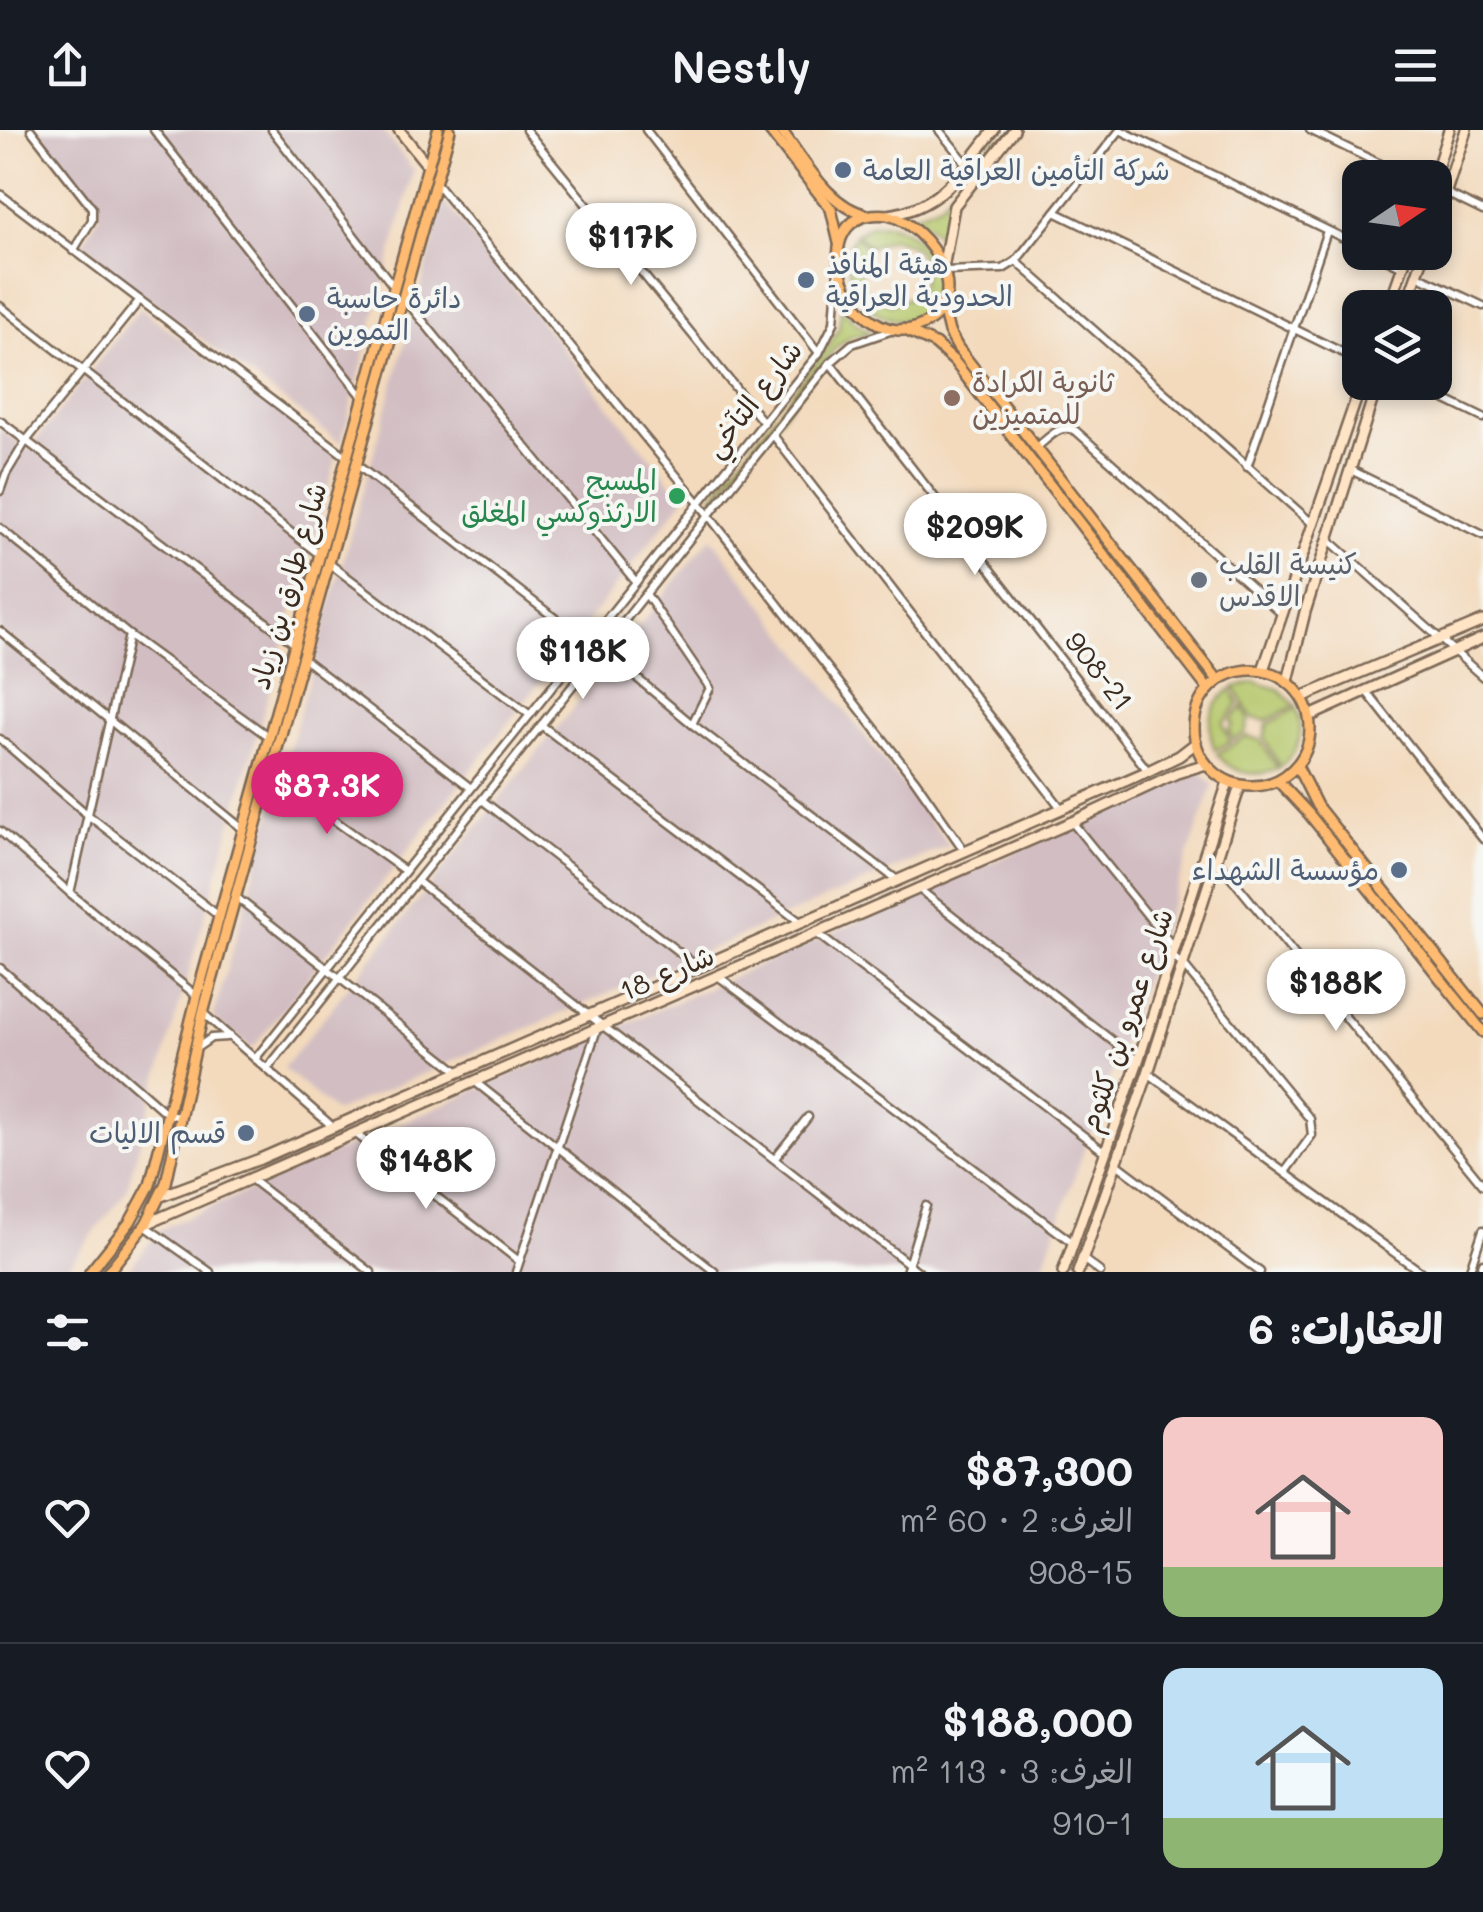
<!DOCTYPE html>
<html lang="ar">
<head>
<meta charset="utf-8">
<style>
	:root { --surface:#171b24; --page:#20242c; --text:#f1f3f6; --muted:#9ea1a6; --line:#363941; --accent:#db2777 }
	body { margin:0; font-family:Mali,"Playpen Sans Arabic",sans-serif; background:var(--page); color:var(--text); direction:rtl; height:100vh; display:flex; flex-direction:column; font-size:38px; white-space:nowrap }
	* { box-sizing:border-box; margin:0 }
	p { font-size:32px; color:var(--muted) }
	.icon { flex:none; width:55px; height:55px; fill:none; stroke:currentColor; stroke-width:2; stroke-linecap:round; stroke-linejoin:round }
	.map { position:relative; height:1142px; overflow:hidden; direction:ltr }
	.details { display:flex; flex-direction:column; background:var(--surface); flex:1 }
	.details>* { flex:none }
	.needle { width:65px; rotate:77deg }
	.buttons { position:absolute; left:1342px; top:30px; display:grid; gap:20px }
	.buttons a { display:grid; place-items:center; width:110px; height:110px; border-radius:20px; background:var(--surface); box-shadow:0 5px 15px #0003; font-size:50px }
	.price { position:absolute; translate:-50% -85px; padding:0 22px; border-radius:35px; background:#fff; color:#222; font-size:32px; line-height:65px; filter:drop-shadow(0 2px 5px #0008) }
	.price::after { content:''; position:absolute; left:50%; top:60px; width:30px; height:22px; margin-left:-15px; background:inherit; clip-path:polygon(0 0,100% 0,50% 100%) }
	.price.selected { background:var(--accent); color:#fff }
	ul { padding:0; list-style:none }
	li { display:flex; align-items:center; gap:30px; height:250px; padding:0 40px }
	li+li { border-top:2px solid var(--line) }
	li span { display:grid; place-items:center; flex:none; width:280px; height:200px; border-radius:20px; color:#555 }
	li>.icon { margin-inline-start:auto }
	span .icon { width:120px; height:120px; fill:#fffc; stroke-width:1 }
	li b { font-size:42px }
	h2 { display:flex; justify-content:space-between; align-items:center; height:120px; padding:0 40px; font-size:42px }
	header { display:flex; justify-content:space-between; align-items:center; height:130px; padding:0 40px; background:var(--surface); font-size:45px; font-weight:600 }
	.map>svg:first-child { display:block }
	.industrial { fill:#d2bec2 }
	.green { fill:#b6c76a; stroke:#787844; stroke-width:2.5 }
	.lines { fill:none; stroke-linecap:round; stroke-linejoin:round }
	.street-casing { stroke:#7b6856; stroke-width:11 }
	.secondary-casing { stroke:#7b6856; stroke-width:14 }
	.primary-casing { stroke:#7b6856; stroke-width:14 }
	.street { stroke:#fff; stroke-width:6 }
	.secondary { stroke:#ffe4c6; stroke-width:9 }
	.primary { stroke:#febb71; stroke-width:9 }
	.service-dot { fill:#5c6f8a; stroke:#f6f6f2; stroke-width:4 }
	.education-dot { fill:#8d6e63; stroke:#f6f6f2; stroke-width:4 }
	.leisure-dot { fill:#2e9e5b; stroke:#f6f6f2; stroke-width:4 }
	.worship-dot { fill:#6b7280; stroke:#f6f6f2; stroke-width:4 }
	.labels { text-anchor:middle; stroke-width:8; stroke-linejoin:round; paint-order:stroke }
	.service-label { font-size:28px; fill:#4e5e75; stroke:#f6f6f2; text-anchor:start }
	.education-label { font-size:28px; fill:#785e54; stroke:#f6f6f2; text-anchor:start }
	.street-label { font-size:28px; fill:#3b2a1e; stroke:#f6f6f2 }
	.leisure-label { font-size:28px; fill:#27864d; stroke:#f6f6f2; text-anchor:end }
	.worship-label { font-size:28px; fill:#5b616d; stroke:#f6f6f2; text-anchor:start }
</style>
</head>
<body>
<header><svg class="icon" aria-label="menu" viewBox="0 0 24 24"><path d="M4 6h16M4 12h16M4 18h16"/></svg>Nestly<svg class="icon" aria-label="share" viewBox="0 0 24 24"><path d="M12 15V3M7 8l5-5 5 5M5 13v7h14v-7"/></svg></header>
<div class="map">
<svg width="1483" height="1142" viewBox="0 0 1483 1142">
	<rect width="100%" height="100%" fill="#f6f6f2"/>
	<filter id="ink" filterUnits="userSpaceOnUse"><feTurbulence type="fractalNoise" baseFrequency=".01" numOctaves="2"/><feDisplacementMap in="SourceGraphic" scale="20" xChannelSelector="R" yChannelSelector="G"/><feConvolveMatrix kernelMatrix="1 2 1 2 8 2 1 2 1" color-interpolation-filters="sRGB"/></filter>
	<filter id="wash" filterUnits="userSpaceOnUse"><feTurbulence type="fractalNoise" baseFrequency=".0048" numOctaves="4" result="noise"/><feDisplacementMap in="SourceGraphic" scale="40" xChannelSelector="R" yChannelSelector="G"/><feGaussianBlur stdDeviation="2.25" result="paint"/><feColorMatrix in="noise" values="0 0 0 0 0 0 0 0 0 0 0 0 0 0 0 0 0 1.4 0 .05"/><feComposite in="paint" operator="in"/></filter>
	<g filter="url(#wash)">
		<rect width="100%" height="100%" fill="#f3dabd"/>
		<g class="industrial">
			<polygon points="39,0 382,0 414,40 341,313 80,119 100,83"/>
			<polygon points="445,72 684,369 252,919 213,888"/>
			<polygon points="140,178 337,326 126,1061 64,1142 0,1142 0,299 29,320"/>
			<polygon points="711,407 949,715 335,982 283,938"/>
			<polygon points="1200,641 1213,655 1041,1142 127,1142 159,1100"/>
		</g>
		<g class="green">
			<path d="M998 7V12C972 43 939 70 943 113L930 97 913 85 940 74Z"/>
			<path d="M889 94C924 104 950 143 929 178L916 164C927 148 927 132 914 117L893 108 870 117 856 104 871 95Z"/>
			<path d="M855 105 868 119C857 135 857 150 869 165L891 174 914 166 927 180C884 216 828 148 855 105Z"/>
			<polygon points="841,178 856,193 871,202 851,207 836,217 717,366 712,367 830,214 839,198"/>
			<polygon points="1255,552 1279,559 1295,575 1266,591 1252,588 1234,557"/>
			<path d="M1231 559 1239 574 1223 594 1230 612 1215 620C1205 596 1210 575 1231 559Z"/>
			<polygon points="1242,577 1249,589 1245,603 1233,610 1229,600 1233,595 1231,590"/>
			<path d="M1296 578C1305 601 1300 621 1280 637L1264 608 1267 595Z"/>
			<path d="M1247 606 1260 610 1278 639C1254 648 1233 644 1217 624Z"/>
		</g>
	</g>
	<g filter="url(#ink)">
		<g class="lines">
			<g class="street-casing">
				<g id="street">
					<polyline points="31,0 92,78 92,90 73,121"/>
					<polyline points="154,0 363,267"/>
					<polyline points="272,0 394,157"/>
					<polyline points="526,0 764,293"/>
					<polyline points="646,0 819,223"/>
					<polyline points="939,0 967,34"/>
					<polyline points="1120,0 1360,116"/>
					<polyline points="1310,0 1409,48"/>
					<polyline points="436,53 699,373 915,650 964,720"/>
					<polyline points="1446,63 1483,81"/>
					<polyline points="0,64 347,327"/>
					<polyline points="1055,82 1360,231"/>
					<polyline points="1372,122 1403,137"/>
					<polyline points="1016,131 1120,0"/>
					<polyline points="944,141 1003,139 1016,131 1313,394"/>
					<polyline points="1417,145 1483,176"/>
					<polyline points="404,168 636,452"/>
					<polyline points="0,176 320,425"/>
					<polyline points="830,233 1148,641"/>
					<polyline points="1409,252 1483,288"/>
					<polyline points="0,291 295,514"/>
					<polyline points="773,305 1061,678"/>
					<path d="M1037 317C1050 307 1060 293 1076 301L1283 485"/>
					<polyline points="357,335 587,513"/>
					<polyline points="1247,337 1327,101"/>
					<polyline points="1351,340 1483,405"/>
					<polyline points="0,361 6,344 26,311 139,171"/>
					<polyline points="0,398 129,505 269,607"/>
					<polyline points="1328,409 1483,547"/>
					<polyline points="330,434 530,585"/>
					<polyline points="646,464 710,558 692,594"/>
					<polyline points="0,501 243,699"/>
					<polyline points="602,519 692,594 897,750"/>
					<polyline points="304,529 471,658"/>
					<polyline points="1366,561 1483,709"/>
					<polyline points="541,595 800,792"/>
					<polyline points="0,609 88,685 219,786"/>
					<polyline points="270,644 405,741"/>
					<polyline points="482,670 698,837"/>
					<polyline points="1072,692 1174,818"/>
					<polyline points="0,701 70,763 197,866"/>
					<polyline points="1217,730 1483,1055"/>
					<polyline points="417,751 919,1142"/>
					<polyline points="919,759 1138,931"/>
					<polyline points="70,763 129,505"/>
					<polyline points="236,767 459,942"/>
					<polyline points="816,803 1105,1022"/>
					<polyline points="1172,826 1184,836 1310,989 1312,1005 1285,1042"/>
					<polyline points="0,838 166,983 180,987"/>
					<polyline points="718,846 1073,1113"/>
					<polyline points="203,883 333,997"/>
					<polyline points="198,917 211,908 227,907"/>
					<polyline points="255,929 819,223 834,193 838,139"/>
					<polyline points="267,939 830,233 852,214 896,199"/>
					<polyline points="1148,943 1421,1142"/>
					<polyline points="474,951 715,1142"/>
					<polyline points="356,1004 519,1131"/>
					<polyline points="775,1028 808,987"/>
					<polyline points="1117,1034 1260,1142"/>
					<polyline points="252,1050 371,1142"/>
					<polyline points="145,1096 210,1142"/>
					<polyline points="1083,1129 1100,1142"/>
					<polyline points="516,1142 597,899"/>
					<polyline points="906,1142 926,1076"/>
					<polyline points="1469,1142 1483,1100"/>
					<polyline points="1480,1142 1483,1133"/>
				</g>
			</g>
			<g class="secondary-casing">
				<g id="secondary">
					<polyline points="399,0 428,36"/>
					<polyline points="1434,48 1449,0"/>
					<path d="M888 85C942 78 962 40 994 0"/>
					<polyline points="1435,95 1466,0"/>
					<polyline points="943,139 954,76 1014,0"/>
					<polyline points="1388,178 1408,122"/>
					<polyline points="1405,178 1425,122"/>
					<polyline points="1263,540 1362,252"/>
					<polyline points="1288,551 1305,482 1378,252"/>
					<polyline points="1302,567 1483,491"/>
					<polyline points="1310,586 1483,508"/>
					<polyline points="161,1066 260,1029 1148,641 1179,626 1196,613"/>
					<polyline points="146,1094 1072,692 1177,643 1206,634"/>
					<polyline points="1063,1142 1138,931 1228,652"/>
					<polyline points="1078,1142 1148,943 1240,656"/>
				</g>
			</g>
			<g class="primary-casing">
				<g id="primary">
					<polyline points="769,0 831,79 839,113"/>
					<path d="M781 0C804 30 828 77 868 85"/>
					<path d="M888 85C930 96 977 170 922 195 850 229 794 76 888 85Z"/>
					<polyline points="942,174 949,202 958,218 1218,550"/>
					<polyline points="903,199 935,214 954,231 1208,559"/>
					<circle cx="1252" cy="598" r="58"/>
					<polyline points="1297,636 1317,676 1483,884"/>
					<polyline points="1278,651 1309,684 1483,902"/>
					<polyline points="90,1142 130,1092 150,1055 197,866 438,0"/>
					<polyline points="108,1142 146,1094 166,1053 203,883 450,0"/>
				</g>
			</g>
			<use href="#street" class="street"/>
			<use href="#secondary" class="secondary"/>
			<use href="#primary" class="primary"/>
		</g>
	</g>
	<g class="service-dot">
		<circle cx="843" cy="40" r="10"/>
		<circle cx="806" cy="150" r="10"/>
		<circle cx="307" cy="184" r="10"/>
		<circle cx="1399" cy="740" r="10"/>
		<circle cx="246" cy="1003" r="10"/>
	</g>
	<circle class="education-dot" cx="952" cy="268" r="10"/>
	<circle class="leisure-dot" cx="677" cy="366" r="10"/>
	<circle class="worship-dot" cx="1199" cy="450" r="10"/>
	<g class="labels">
		<g class="service-label">
			<text x="863" y="50">شركة التأمين العراقية العامة</text>
			<text x="826" y="144">هيئة المنافذ<tspan x="826" dy="32">الحدودية العراقية</tspan></text>
			<text x="327" y="178">دائرة حاسبة<tspan x="327" dy="32">التموين</tspan></text>
			<text x="1379" y="750" text-anchor="end">مؤسسة الشهداء</text>
			<text x="226" y="1013" text-anchor="end">قسم الاليات</text>
		</g>
		<g class="education-label">
			<text x="972" y="262">ثانوية الكرادة<tspan x="972" dy="32">للمتميزين</tspan></text>
		</g>
		<g class="street-label">
			<text transform="translate(753 269) rotate(-52)" y="10">شارع التآخي</text>
			<text transform="translate(288 456) rotate(-74)" y="10">شارع طارق بن زياد</text>
			<text transform="translate(1099 541) rotate(52)" y="10">908-21</text>
			<text transform="translate(667 843) rotate(-23)" y="10">شارع 18</text>
			<text transform="translate(1126 890) rotate(-71)" y="10">شارع عمرو بن كلثوم</text>
		</g>
		<g class="leisure-label">
			<text x="657" y="360">المسبح<tspan x="657" dy="32">الارثذوكسي المغلق</tspan></text>
		</g>
		<g class="worship-label">
			<text x="1219" y="444">كنيسة القلب<tspan x="1219" dy="32">الاقدس</tspan></text>
		</g>
	</g>
</svg>
<div class="buttons">
<a><svg class="needle" viewBox="-14 -14 28 28"><path d="M0-13l5 13h-10z" fill="#e53935"/><path d="M0 13l5-13h-10z" fill="#9ea1a6"/></svg></a>
<a><svg class="icon" aria-label="layers" viewBox="0 0 24 24"><path d="M12 4l9 5-9 5-9-5zM3 14l9 5 9-5"/></svg></a>
</div>
<b class="price" style="left:631px;top:158px">$117K</b>
<b class="price" style="left:975px;top:448px">$209K</b>
<b class="price" style="left:583px;top:572px">$118K</b>
<b class="price selected" style="left:327px;top:707px">$87.3K</b>
<b class="price" style="left:1336px;top:904px">$188K</b>
<b class="price" style="left:426px;top:1082px">$148K</b>
</div>
<section class="details">
<h2>العقارات: 6<svg class="icon" aria-label="filters" viewBox="0 0 24 24"><path d="M4 7h16M4 17h16"/><circle cx="9" cy="7" r="2"/><circle cx="15" cy="17" r="2"/></svg></h2>
<ul>
<li><span style="background:linear-gradient(#f6c9c9 75%,#8fb573 0)"><svg class="icon" aria-label="home" viewBox="0 0 24 24"><path d="M3 11l9-7 9 7M6 9v11h12V9"/></svg></span><div><b>$87,300</b><p>الغرف: 2 · 60 m²</p><p>908-15</p></div><svg class="icon" aria-label="heart" viewBox="0 0 24 24"><path d="M12 20l-8-8c-3-5 5-10 8-4 3-6 11-1 8 4z"/></svg></li>
<li><span style="background:linear-gradient(#bfe0f5 75%,#8fb573 0)"><svg class="icon" aria-label="home" viewBox="0 0 24 24"><path d="M3 11l9-7 9 7M6 9v11h12V9"/></svg></span><div><b>$188,000</b><p>الغرف: 3 · 113 m²</p><p>910-1</p></div><svg class="icon" aria-label="heart" viewBox="0 0 24 24"><path d="M12 20l-8-8c-3-5 5-10 8-4 3-6 11-1 8 4z"/></svg></li>
</ul>
</section>
</body>
</html>
